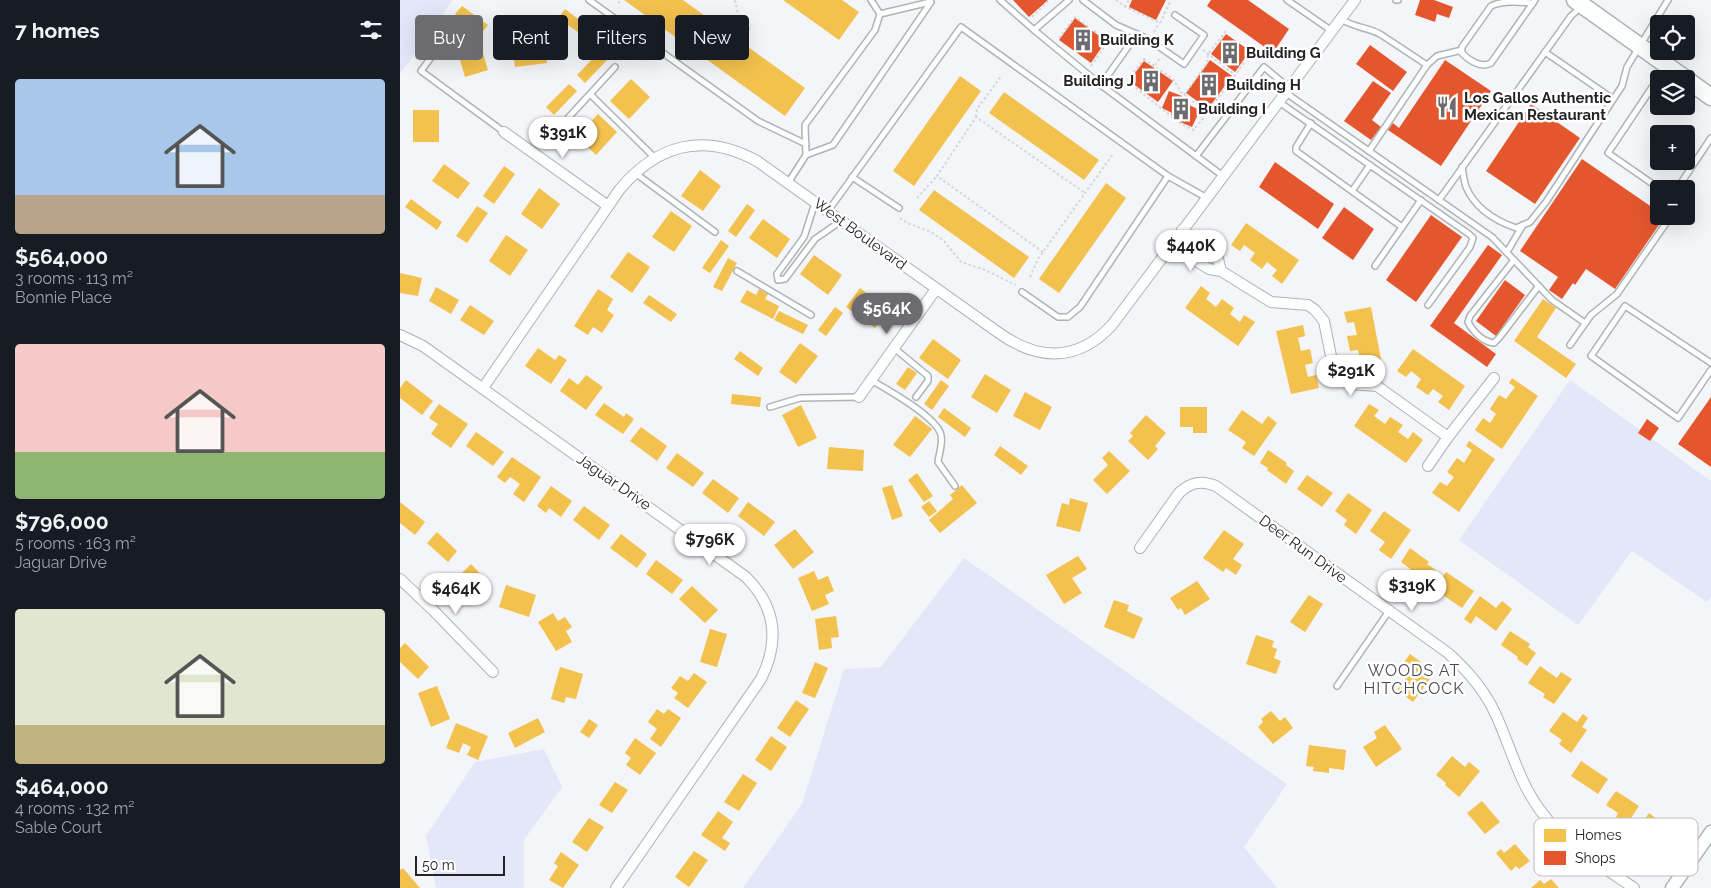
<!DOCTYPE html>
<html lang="en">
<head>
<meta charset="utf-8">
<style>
	:root { --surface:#171b24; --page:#20242c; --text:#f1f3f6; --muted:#9ea1a6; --accent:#6c6c70 }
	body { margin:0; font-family:Raleway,sans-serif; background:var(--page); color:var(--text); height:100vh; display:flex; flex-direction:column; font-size:19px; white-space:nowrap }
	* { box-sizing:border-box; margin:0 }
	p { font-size:16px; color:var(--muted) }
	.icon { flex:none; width:28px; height:28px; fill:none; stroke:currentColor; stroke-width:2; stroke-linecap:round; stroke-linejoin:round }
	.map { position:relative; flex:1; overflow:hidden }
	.panel { display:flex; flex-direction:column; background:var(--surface); width:400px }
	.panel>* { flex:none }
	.hud { position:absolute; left:15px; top:15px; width:475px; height:45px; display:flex; gap:10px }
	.fabs { position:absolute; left:1250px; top:15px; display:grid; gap:10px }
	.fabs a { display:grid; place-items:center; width:45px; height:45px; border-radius:5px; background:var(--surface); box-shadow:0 5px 20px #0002; font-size:25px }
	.scale { position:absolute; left:15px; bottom:12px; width:90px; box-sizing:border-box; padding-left:5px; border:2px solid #232326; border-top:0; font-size:14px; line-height:18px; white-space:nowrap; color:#232326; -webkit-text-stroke:4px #fff; paint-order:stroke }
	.price { position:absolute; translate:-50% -42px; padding:0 11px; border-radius:18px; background:#fff; color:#222; font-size:16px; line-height:32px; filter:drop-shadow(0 1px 2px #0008) }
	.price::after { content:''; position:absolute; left:50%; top:30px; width:15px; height:11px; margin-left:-8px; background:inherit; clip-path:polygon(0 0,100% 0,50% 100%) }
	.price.current { background:var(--accent); color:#fff }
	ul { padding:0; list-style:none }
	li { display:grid; align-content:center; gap:10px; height:265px; padding:0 15px }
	li span { display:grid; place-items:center; height:155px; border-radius:5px; color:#555 }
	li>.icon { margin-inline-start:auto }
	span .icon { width:90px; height:90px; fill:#fffc; stroke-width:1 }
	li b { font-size:21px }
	h2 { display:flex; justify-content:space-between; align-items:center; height:60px; padding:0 15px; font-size:21px }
	.chip { padding:0 18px; border-radius:5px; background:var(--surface); box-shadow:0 5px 20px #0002; font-size:18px; line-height:45px }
	.chip.current { background:var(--accent); color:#fff }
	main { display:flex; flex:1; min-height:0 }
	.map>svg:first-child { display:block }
	.green { fill:#e4e7f8 }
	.homes { fill:#f2c14e }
	.shops { fill:#e4572e }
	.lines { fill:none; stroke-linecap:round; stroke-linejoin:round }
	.service-casing { stroke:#b1b2b5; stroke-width:8 }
	.minor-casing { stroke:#b1b2b5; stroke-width:12 }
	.tertiary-casing { stroke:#b1b2b5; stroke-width:15 }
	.primary-casing { stroke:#b1b2b5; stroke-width:19 }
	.path { stroke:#d6d6d7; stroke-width:2; stroke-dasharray:2.5 2.5; stroke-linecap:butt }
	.service { stroke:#fdfefe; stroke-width:5 }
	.minor { stroke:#fdfefe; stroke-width:10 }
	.tertiary { stroke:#fdfefe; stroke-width:12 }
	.primary { stroke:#fdfefe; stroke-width:16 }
	.labels { text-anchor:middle; stroke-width:5; stroke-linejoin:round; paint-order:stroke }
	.poi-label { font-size:15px; font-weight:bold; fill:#232326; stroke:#fff; text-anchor:start }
	.street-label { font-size:15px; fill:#232326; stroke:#fff }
	.neighbourhood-label { font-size:16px; letter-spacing:1px; fill:#494a50; stroke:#fff }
	.key { fill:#fff; stroke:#bdbdbe; stroke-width:1 }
	.key-label { font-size:14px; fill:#232326 }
</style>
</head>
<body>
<main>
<section class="panel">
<h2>7 homes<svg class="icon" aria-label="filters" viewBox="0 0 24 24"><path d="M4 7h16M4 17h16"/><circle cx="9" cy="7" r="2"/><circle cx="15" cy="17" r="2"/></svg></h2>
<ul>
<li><span style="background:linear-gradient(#a9c7e8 75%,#b9a48a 0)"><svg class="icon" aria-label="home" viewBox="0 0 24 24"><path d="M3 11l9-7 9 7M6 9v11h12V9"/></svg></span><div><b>$564,000</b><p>3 rooms · 113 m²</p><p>Bonnie Place</p></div></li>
<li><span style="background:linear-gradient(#f6c9c9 70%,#8fb573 0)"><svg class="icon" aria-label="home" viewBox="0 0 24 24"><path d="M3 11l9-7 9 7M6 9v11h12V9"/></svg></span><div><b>$796,000</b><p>5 rooms · 163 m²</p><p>Jaguar Drive</p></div></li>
<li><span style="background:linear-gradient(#dfe7d0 75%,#c2b280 0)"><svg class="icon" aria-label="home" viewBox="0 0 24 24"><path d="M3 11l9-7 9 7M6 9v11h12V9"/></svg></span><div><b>$464,000</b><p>4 rooms · 132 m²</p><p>Sable Court</p></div></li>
</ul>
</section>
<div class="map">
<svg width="1311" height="888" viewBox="0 0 1311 888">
	<rect width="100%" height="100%" fill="#f4f5f9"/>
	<g class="green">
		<polygon points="0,0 53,0 0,74"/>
		<polygon points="1170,380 1311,481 1311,597 1307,602 1232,551 1178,625 1059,540"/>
		<polygon points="564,558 887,784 844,847 877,888 343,888 402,804 444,669 481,667"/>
		<polygon points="144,749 162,787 124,840 124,888 36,888 26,836 75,762"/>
	</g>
	<g class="homes">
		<polygon points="224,0 283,0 405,88 385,116"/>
		<polygon points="383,0 442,0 459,12 439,40"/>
		<polygon points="62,6 88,25 81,34 55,14"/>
		<polygon points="165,9 191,29 185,37 158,18"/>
		<polygon points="143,32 147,63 115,67 111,36"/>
		<polygon points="80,43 88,70 65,77 57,50"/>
		<polygon points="200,51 208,59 185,83 177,75"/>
		<polygon points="560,76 581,91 514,186 493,171"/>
		<polygon points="231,79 250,97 229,119 210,101"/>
		<polygon points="169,84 177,91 154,115 146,107"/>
		<polygon points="604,92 699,160 684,180 589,113"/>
		<rect x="13" y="110" width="26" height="32"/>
		<polygon points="198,114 217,132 196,155 177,137"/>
		<polygon points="44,164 70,183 58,199 32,181"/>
		<polygon points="104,166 115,174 94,204 83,196"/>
		<polygon points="300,170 321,186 303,211 281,196"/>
		<polygon points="706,183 726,198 659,293 639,279"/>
		<polygon points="139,188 160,204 142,229 121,214"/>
		<polygon points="534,190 629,257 614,278 519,210"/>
		<polygon points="11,199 42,222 37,230 5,207"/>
		<polygon points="347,204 355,210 336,237 328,231"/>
		<polygon points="77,206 88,213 67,243 56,236"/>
		<polygon points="271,211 292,226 274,252 252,237"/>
		<polygon points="363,219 390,239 377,258 349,238"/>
		<polygon points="846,223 899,260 882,284 872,276 877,270 867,262 862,269 850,260 855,253 844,245 840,251 831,245"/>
		<polygon points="106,235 128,250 110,276 89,261"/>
		<polygon points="321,240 329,246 310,273 302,268"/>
		<polygon points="228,252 250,267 232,293 210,277"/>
		<polygon points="414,255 442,275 428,295 400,274"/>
		<polygon points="328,258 337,263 322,291 313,287"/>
		<polygon points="0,273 22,278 18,296 0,293"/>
		<polygon points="801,286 810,293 806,299 816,307 822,299 834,308 830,314 840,322 844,315 855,322 838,346 785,308"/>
		<polygon points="36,287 59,300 51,314 29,301"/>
		<polygon points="460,288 488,309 475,328 446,307"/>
		<polygon points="198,289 213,299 207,310 214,315 202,333 193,327 188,335 174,326"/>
		<polygon points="359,289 368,294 365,299 379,306 373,319 340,302 347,290 356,295"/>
		<polygon points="249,295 277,314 271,322 243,303"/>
		<polygon points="1143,299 1156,308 1137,337 1176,364 1166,378 1114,341"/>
		<polygon points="70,305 94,321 84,335 60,320"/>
		<polygon points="435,307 443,313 426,336 418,330"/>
		<polygon points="971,307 983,370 955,376 953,364 961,362 958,350 950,351 947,336 957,335 954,322 947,323 944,312"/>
		<polygon points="379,311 408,325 403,334 374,320"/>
		<polygon points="903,325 905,336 898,338 901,351 910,349 913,363 905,365 908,377 916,375 919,388 891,394 876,331"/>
		<polygon points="533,339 561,360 548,379 519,358"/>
		<polygon points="400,343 418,356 396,384 379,372"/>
		<polygon points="138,348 155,360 159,355 167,360 151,384 125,366"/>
		<polygon points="1013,349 1065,386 1049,410 1038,402 1043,396 1033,389 1028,395 1016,387 1021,379 1011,371 1006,377 997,371"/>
		<polygon points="340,351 363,368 358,376 334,359"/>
		<polygon points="508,367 517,373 505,390 496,384"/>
		<polygon points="585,374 611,390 597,413 571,397"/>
		<polygon points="186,375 203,387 186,410 160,391 169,378 178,385"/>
		<polygon points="1112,378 1138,396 1102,449 1075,430 1083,418 1090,423 1096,414 1090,409 1099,395 1106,399 1115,387 1109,383"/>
		<polygon points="6,380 33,401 22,415 0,398 0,388"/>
		<polygon points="541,380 549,386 532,410 524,404"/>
		<polygon points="625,392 652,407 640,430 613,416"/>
		<polygon points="332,394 361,397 360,407 331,404"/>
		<polygon points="204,403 224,417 226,413 234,419 223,434 195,415"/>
		<polygon points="39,404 68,424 51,448 31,434 38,424 29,418"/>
		<polygon points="969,404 979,410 974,416 985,424 990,417 1003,425 998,432 1008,439 1013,432 1023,440 1006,463 954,426"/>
		<polygon points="401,405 417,438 398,447 382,415"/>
		<polygon points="780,407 807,407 807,433 793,433 793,427 780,427"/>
		<polygon points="544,408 571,428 565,437 538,417"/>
		<polygon points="842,410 862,424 868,416 877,423 854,456 842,448 846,442 828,430"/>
		<polygon points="746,415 766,433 755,446 758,449 748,460 728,441 733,436 730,433"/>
		<polygon points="515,416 532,429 510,457 493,445"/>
		<polygon points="241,427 267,446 257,461 230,441"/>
		<polygon points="76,432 104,452 93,466 66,446"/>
		<polygon points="1069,441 1095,459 1059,512 1032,493 1040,482 1047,486 1054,477 1047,472 1057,458 1064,463 1072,450 1066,446"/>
		<polygon points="600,446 628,466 621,475 594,455"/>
		<polygon points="429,447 464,450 463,471 427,469"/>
		<polygon points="868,450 887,463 886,465 894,471 886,484 867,470 868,468 860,463"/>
		<polygon points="709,451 730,471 707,494 693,480 708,465 702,458"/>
		<polygon points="277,453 304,473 293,487 266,468"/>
		<polygon points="112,457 141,477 124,502 113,494 120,484 110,477 105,483 97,477"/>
		<polygon points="517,473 533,496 524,502 508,480"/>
		<polygon points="907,475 933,493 922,507 897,489"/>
		<polygon points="313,479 339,498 328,513 302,493"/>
		<polygon points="492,485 503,516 492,520 482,488"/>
		<polygon points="562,485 577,503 540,533 529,520 553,499 550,495"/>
		<polygon points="151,486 172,501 161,517 149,508 146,513 137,506"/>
		<polygon points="948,493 972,510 956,534 944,525 947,520 935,511"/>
		<polygon points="670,498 688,503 680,532 656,526 662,503 669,505"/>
		<polygon points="529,501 537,511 529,517 521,507"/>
		<polygon points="0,502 25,522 15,535 0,523"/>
		<polygon points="348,502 375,522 364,536 338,516"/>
		<polygon points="184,506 210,525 199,540 173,520"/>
		<polygon points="984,511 1011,530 991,559 979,550 985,542 970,531"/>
		<polygon points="395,529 414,552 393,569 374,545"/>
		<polygon points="824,530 844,544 833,559 842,565 836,575 826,568 823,572 803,558"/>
		<polygon points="37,532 57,551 48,562 27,543"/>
		<polygon points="221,534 247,554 237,568 210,548"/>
		<polygon points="1010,548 1029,562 1027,564 1036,570 1027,583 1017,576 1018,575 1001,562"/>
		<polygon points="678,556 687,569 672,578 682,593 664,604 646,575"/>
		<polygon points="256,560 283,580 272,594 246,574"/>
		<polygon points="71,564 90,584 78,595 59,576"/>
		<polygon points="414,571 418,580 428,576 434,591 425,595 429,604 412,611 398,578"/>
		<polygon points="1046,572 1074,591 1062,608 1034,589"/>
		<polygon points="797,581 810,599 785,615 781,608 778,610 770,598"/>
		<polygon points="106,585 136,595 129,617 99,607"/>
		<polygon points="292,586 318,610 305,623 279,599"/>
		<polygon points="909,595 923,604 905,632 890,622"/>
		<polygon points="1080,596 1096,608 1102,601 1112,609 1096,631 1076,616 1071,624 1064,619"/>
		<polygon points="714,600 729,605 727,611 743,618 734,639 704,627"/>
		<polygon points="153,613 158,621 165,617 172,627 166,631 172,642 156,651 138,622"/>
		<polygon points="436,616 439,637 431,638 432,648 419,650 415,619"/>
		<polygon points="310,629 327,634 317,667 300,662"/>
		<polygon points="1110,631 1130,644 1128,647 1136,653 1127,666 1117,659 1118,657 1101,645"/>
		<polygon points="856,635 874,641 872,647 877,649 874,658 881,661 876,674 846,664"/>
		<polygon points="5,643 29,667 18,679 0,662 0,648"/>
		<polygon points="1010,654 1021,662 1018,665 1032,676 1013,702 997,690 1011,671 1002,665"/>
		<polygon points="415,662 428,668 415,698 402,693"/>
		<polygon points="1140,666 1157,678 1161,672 1172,679 1154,704 1143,697 1145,694 1128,683"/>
		<polygon points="160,667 183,674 176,699 166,697 164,703 151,699"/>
		<polygon points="294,673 307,682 288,708 274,698 278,693 271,688 280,676 288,681"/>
		<polygon points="37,686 50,719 31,727 18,693"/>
		<polygon points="396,700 409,709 390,737 377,728"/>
		<polygon points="257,709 264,714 268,709 281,718 261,747 250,739 257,729 248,722"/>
		<polygon points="871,711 880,721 885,717 893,728 873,744 858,727 863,722 861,719"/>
		<polygon points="1163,712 1177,722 1183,714 1188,718 1182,727 1187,730 1171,753 1159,744 1162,740 1149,731"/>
		<polygon points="138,718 145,732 115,748 108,733"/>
		<polygon points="189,719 198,725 189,738 180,732"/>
		<polygon points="56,723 88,736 78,760 67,755 71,747 63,743 59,753 46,748"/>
		<polygon points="985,725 1002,749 976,767 963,747 977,738 974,732"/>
		<polygon points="371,736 387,747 371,771 355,760"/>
		<polygon points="235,738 256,753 240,775 226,765 231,758 225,753"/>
		<polygon points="909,745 946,750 944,770 929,768 929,773 913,771 914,767 906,766"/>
		<polygon points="1052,756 1065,767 1069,762 1080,771 1059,797 1045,785 1046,783 1036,775"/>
		<polygon points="1181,761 1208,779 1198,794 1171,776"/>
		<polygon points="343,774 357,783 339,811 324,802"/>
		<polygon points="215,782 228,790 212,813 199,805"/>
		<polygon points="1216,791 1239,806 1227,824 1216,817 1218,813 1206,805"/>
		<polygon points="1082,801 1100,822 1085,834 1067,813"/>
		<polygon points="318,811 333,822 322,838 330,843 325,851 301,835"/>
		<polygon points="1249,813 1270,829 1256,848 1245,840 1248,836 1238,829"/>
		<polygon points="189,818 204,827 187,852 172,842"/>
		<polygon points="1115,844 1130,861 1119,869 1116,866 1111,871 1096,853 1101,849 1104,853"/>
		<polygon points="294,851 308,860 289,887 275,877"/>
		<polygon points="161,852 179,865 163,888 149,880 158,866 154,863"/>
		<polygon points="3,868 20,888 0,888 0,870"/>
		<polygon points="1151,879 1159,888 1131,888 1140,880 1144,884"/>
	</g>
	<g class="shops">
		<polygon points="613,0 648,0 629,17"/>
		<polygon points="732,0 766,0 756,20 729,7"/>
		<polygon points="811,0 848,0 889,29 873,53 807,6"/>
		<polygon points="1020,0 1034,0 1053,7 1049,18 1037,14 1035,22 1015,15"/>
		<polygon points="675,18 706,41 691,63 659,40"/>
		<polygon points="826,34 850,51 835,72 811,54"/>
		<polygon points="970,45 1007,72 993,91 956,64"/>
		<polygon points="810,60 832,76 808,109 786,93"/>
		<polygon points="1045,60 1091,91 1041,166 988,130 993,123 999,128"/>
		<polygon points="744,61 773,81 758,102 729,81"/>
		<polygon points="973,81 991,93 972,120 981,127 971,140 944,121"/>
		<polygon points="769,91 782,96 781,98 790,102 789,105 800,110 792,127 780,122 781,120 771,115 772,113 762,108"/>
		<polygon points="1131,104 1180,138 1135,204 1086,171"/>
		<polygon points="1182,159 1259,212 1259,216 1265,216 1215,289 1186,269 1175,285 1173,283 1162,299 1149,290 1158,277 1120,251"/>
		<polygon points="875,162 934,204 918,229 859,187"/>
		<polygon points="944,207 974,229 953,260 922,238"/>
		<polygon points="1031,215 1062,237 1016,302 986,280"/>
		<polygon points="1088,245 1102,255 1054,323 1096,354 1087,367 1030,326"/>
		<polygon points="1105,280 1125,295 1096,336 1076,321"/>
		<polygon points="1311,397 1311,467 1278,444"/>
		<polygon points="1247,419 1259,428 1250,441 1238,433"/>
	</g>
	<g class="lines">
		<g class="service-casing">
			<g id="service">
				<polyline points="189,0 358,121 406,144"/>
				<polyline points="600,0 634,30"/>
				<polyline points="669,0 634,30 701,85"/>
				<polyline points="683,0 716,25 748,39 784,64 804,35 775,15"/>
				<polyline points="887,0 932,31"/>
				<polyline points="996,0 998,0"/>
				<path d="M1133 3C1119 2 1103 0 1091 6L1062 47 1061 52C1067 59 1081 69 1091 63L1133 3 1135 0"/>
				<polyline points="480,14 530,2"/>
				<path d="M941 19C955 28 967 27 980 34L1027 65 1037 56 1062 50"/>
				<polyline points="52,29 21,71 104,132"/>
				<polyline points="737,34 701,85 823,176"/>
				<polyline points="1145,52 1213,99"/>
				<polyline points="886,93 1039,200 1171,16 1181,7"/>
				<polyline points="190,94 255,158"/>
				<polyline points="879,102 1069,234 1073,238 1070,247 1028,305"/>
				<polyline points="168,118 215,67"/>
				<polyline points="911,123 896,147 896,151 1002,227"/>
				<polyline points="969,151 1027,65"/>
				<polyline points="406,155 433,145 531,2 529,0"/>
				<polyline points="796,156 864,67 889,88"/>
				<path d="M1062 167C1063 173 1064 181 1066 187 1075 208 1096 221 1116 228L1130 222 1146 202 1222 86 1227 67 1268 0"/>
				<polyline points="235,173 315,232"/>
				<polyline points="452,177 499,208"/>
				<polyline points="388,183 406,155 405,125 475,30 480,14 471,0"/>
				<polyline points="1260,189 1208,153 1265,68"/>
				<polyline points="1277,189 1311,138"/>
				<polyline points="952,191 970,165"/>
				<polyline points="1039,200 1092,237 1152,300 1185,323"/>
				<polyline points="415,203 404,237 377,274 378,280 385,279 415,239 441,221"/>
				<polyline points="428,211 561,27 768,176 807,198"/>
				<polyline points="1107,252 1123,225"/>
				<path d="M1114 260 1070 316 1068 322C1073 332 1083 342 1094 343L1099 338 1138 287"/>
				<polyline points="975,266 1021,200"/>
				<polyline points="337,271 411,315"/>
				<polyline points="622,292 658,317 668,317 680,307 768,176"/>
				<polyline points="1170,345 1191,315 1217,294 1271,216"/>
				<polyline points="494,348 528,376 528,381 516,397"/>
				<polyline points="1311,363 1225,306 1191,356 1278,418 1311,370"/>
				<path d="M471 380C488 390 537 417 541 435 543 444 539 453 538 462L555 486"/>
				<polyline points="370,407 400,398 459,397"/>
				<polyline points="937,686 989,611"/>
			</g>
		</g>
		<g class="minor-casing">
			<g id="minor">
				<polyline points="104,132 208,206"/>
				<polyline points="782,230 818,259 821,271"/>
				<polyline points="771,245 809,269 821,271 871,302 908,305 915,310 924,321 934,371 939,378 950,384 977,386 1048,437 1094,378"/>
				<path d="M0 335 23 346 346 577C376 607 380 641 361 679L216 888"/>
				<path d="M83 388 220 189C258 144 304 132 357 161L599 333C638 361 678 362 712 325L955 0"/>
				<polyline points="459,397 536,289"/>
				<polyline points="1028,466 1048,437"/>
				<path d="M740 548 779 493C791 482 801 480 816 486L1048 653C1067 670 1084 689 1095 713 1110 745 1119 782 1140 810 1164 844 1200 865 1234 888"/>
				<polyline points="0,579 33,610 93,672"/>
			</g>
		</g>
		<g class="tertiary-casing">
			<polyline id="tertiary" points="1272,888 1311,832"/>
		</g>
		<g class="primary-casing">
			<g id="primary">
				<polyline points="1175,0 1286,79"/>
				<polyline points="1286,79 1311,97"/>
			</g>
		</g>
		<g class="path">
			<polyline points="335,0 338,14 345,30 349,29 352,25"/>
			<polyline points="716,0 724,6 760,23 771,0"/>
			<polyline points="218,3 221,0"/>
			<polyline points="725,7 729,0"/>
			<polyline points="632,17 649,0"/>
			<polyline points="754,32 759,23"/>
			<polyline points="338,33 345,30"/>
			<polyline points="659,38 675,17 718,48"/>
			<polyline points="803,50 835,75"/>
			<polygon points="744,59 773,79 781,92 807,113 794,130 781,124 727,81"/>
			<polyline points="755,65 761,57"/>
			<polyline points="691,66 708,42"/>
			<polyline points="784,95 807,63 808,54 826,31"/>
			<polyline points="807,113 852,52 861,59"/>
			<polyline points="576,117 577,109 602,75"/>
			<polyline points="517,198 537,176"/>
			<polyline points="500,218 507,223 531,232 544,241 561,262 585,270 616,285"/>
			<polyline points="643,252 537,176 576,117 685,193"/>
			<polyline points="630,277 638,259 713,154"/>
		</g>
		<use href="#service" class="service"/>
		<use href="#minor" class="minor"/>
		<use href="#tertiary" class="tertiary"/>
		<use href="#primary" class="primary"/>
	</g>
	<defs>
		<g id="building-bare" transform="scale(1.725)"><path d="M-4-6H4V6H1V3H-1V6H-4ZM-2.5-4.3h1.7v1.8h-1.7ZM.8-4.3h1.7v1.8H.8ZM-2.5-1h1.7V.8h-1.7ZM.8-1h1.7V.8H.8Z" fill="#6c6c70" stroke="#fff" stroke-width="2.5" paint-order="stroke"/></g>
		<g id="restaurant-bare" transform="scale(1.725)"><path d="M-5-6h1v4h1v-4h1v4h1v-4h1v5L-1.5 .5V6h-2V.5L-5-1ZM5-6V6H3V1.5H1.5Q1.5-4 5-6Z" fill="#6c6c70" stroke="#fff" stroke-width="2.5" paint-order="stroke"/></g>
	</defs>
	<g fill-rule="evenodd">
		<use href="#building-bare" x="683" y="40"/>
		<use href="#building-bare" x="830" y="53"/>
		<use href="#building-bare" x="751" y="81"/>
		<use href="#building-bare" x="809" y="85"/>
		<use href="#restaurant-bare" x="1047" y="107"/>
		<use href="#building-bare" x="781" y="109"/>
	</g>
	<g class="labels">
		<g class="poi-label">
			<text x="700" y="45">Building K</text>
			<text x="846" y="58">Building G</text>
			<text x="734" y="86" text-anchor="end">Building J</text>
			<text x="826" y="90">Building H</text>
			<text x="1064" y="103">Los Gallos Authentic<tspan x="1064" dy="17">Mexican Restaurant</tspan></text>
			<text x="798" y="114">Building I</text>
		</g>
		<g class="street-label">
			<text transform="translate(460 234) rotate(36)" y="5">West Boulevard</text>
			<text transform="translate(214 482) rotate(35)" y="5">Jaguar Drive</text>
			<text transform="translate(903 549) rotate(36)" y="5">Deer Run Drive</text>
		</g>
		<g class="neighbourhood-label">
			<text x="1014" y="676">WOODS AT<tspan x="1014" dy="18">HITCHCOCK</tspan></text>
		</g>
	</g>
	<rect x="1134" y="818" width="164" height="58" rx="8" class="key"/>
	<rect x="1144" y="829" width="22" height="13" fill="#f2c14e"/>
	<rect x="1144" y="851" width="22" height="14" fill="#e4572e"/>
	<g class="key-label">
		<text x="1175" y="840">Homes</text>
		<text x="1175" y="863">Shops</text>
	</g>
</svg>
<div class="fabs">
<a><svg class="icon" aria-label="locate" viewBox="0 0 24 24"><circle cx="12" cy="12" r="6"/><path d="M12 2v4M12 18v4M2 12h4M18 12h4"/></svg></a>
<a><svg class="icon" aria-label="layers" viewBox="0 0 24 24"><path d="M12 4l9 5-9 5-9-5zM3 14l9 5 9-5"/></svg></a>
<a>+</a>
<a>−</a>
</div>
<div class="scale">50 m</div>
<b class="price" style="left:163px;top:159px">$391K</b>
<b class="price" style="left:791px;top:272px">$440K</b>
<b class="price current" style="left:487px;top:335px">$564K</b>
<b class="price" style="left:951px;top:397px">$291K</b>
<b class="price" style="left:310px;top:566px">$796K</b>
<b class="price" style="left:1012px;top:612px">$319K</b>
<b class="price" style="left:56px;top:615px">$464K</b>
<div class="hud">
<a class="chip current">Buy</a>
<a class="chip">Rent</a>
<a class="chip">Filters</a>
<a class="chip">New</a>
</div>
</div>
</main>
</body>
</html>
